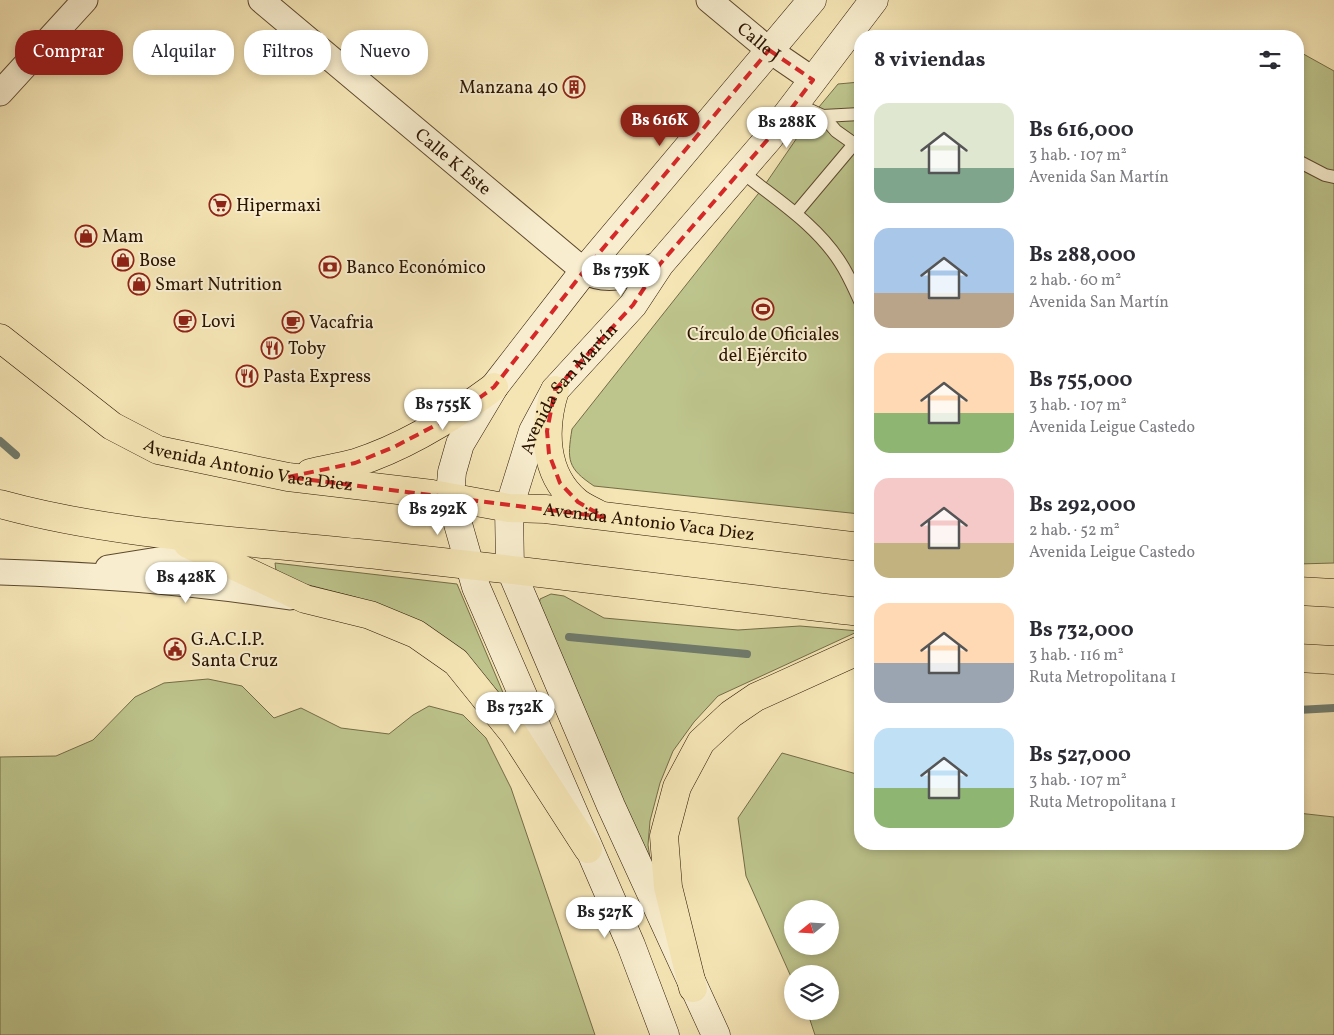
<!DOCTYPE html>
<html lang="es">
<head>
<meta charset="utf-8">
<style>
	:root { --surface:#fff; --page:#f2f2f3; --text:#2b2b33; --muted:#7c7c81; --accent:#8f2418 }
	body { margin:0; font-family:Vollkorn,serif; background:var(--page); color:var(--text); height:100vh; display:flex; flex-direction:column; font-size:19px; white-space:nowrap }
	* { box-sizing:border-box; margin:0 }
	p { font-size:16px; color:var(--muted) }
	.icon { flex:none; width:28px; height:28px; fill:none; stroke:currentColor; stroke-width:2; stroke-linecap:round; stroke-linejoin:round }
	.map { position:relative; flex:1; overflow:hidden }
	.panel { position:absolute; left:854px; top:30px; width:450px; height:820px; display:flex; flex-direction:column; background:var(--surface); border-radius:20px; box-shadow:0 2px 8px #0003 }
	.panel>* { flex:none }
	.banner { position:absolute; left:15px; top:30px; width:475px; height:45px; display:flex; gap:10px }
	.needle { width:32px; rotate:252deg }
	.controls { position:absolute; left:784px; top:900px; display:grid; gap:10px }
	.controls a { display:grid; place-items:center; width:55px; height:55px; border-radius:50%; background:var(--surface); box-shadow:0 2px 8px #0003; font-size:25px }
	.price { position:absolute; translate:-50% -42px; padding:0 11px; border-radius:18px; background:#fff; color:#222; font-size:16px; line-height:32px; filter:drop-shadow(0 1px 2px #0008) }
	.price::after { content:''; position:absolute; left:50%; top:30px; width:15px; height:11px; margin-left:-8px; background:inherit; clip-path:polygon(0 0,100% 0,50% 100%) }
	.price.active { background:var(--accent); color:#fff }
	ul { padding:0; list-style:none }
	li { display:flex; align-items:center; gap:15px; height:125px; padding:0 20px }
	li span { display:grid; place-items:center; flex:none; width:140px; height:100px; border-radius:15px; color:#555 }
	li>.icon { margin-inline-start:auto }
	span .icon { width:60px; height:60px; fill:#fffc; stroke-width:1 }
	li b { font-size:21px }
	h2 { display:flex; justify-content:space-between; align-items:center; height:60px; padding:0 20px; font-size:21px }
	.chip { padding:0 18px; border-radius:20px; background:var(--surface); box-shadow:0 2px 8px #0003; font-size:18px; line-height:45px }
	.chip.active { background:var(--accent); color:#fff }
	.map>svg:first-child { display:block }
	.green { fill:#bdc48c; stroke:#746c47; fill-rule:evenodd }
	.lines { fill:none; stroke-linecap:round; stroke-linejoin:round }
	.stream { stroke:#6f7a6c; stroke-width:8 }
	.lane-casing { stroke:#5e492f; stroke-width:14 }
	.street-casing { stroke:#5e492f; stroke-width:27 }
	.secondary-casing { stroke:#2b1502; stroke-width:29 }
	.highway-casing { stroke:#2b1502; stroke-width:29 }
	.lane { stroke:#f8eecf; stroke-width:12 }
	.street { stroke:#f8eecf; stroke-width:25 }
	.secondary { stroke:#f8eecf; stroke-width:28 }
	.highway { stroke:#f5e5b5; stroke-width:28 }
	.marked { fill:none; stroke:#d62828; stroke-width:4; stroke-dasharray:10 6; stroke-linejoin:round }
	.labels { text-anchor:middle; stroke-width:4; stroke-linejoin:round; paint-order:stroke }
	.street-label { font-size:18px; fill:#2b1502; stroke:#f8eecf }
	.poi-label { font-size:18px; fill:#2b1502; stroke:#f8eecf; text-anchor:start }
</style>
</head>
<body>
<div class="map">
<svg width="1334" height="1035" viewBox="0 0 1334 1035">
	<rect width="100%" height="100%" fill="#f5e5b5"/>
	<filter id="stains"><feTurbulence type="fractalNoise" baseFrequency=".004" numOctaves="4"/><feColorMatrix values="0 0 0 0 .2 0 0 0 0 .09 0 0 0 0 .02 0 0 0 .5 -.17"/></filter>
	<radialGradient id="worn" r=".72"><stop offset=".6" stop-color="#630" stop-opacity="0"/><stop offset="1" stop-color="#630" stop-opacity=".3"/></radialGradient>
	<g class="green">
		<polygon points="1298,51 1334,71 1334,563 1298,564"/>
		<path d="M860 82V514L594 486C567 468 567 460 572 429L762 189 814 113 838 84Z"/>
		<polygon points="275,563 457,584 518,728 400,615 355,597 297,582 276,571"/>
		<polygon points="551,594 564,596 604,618 738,630 800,626 859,631 718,696 694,722 673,751 660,783 650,821 648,845 653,877 539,609 540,599"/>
		<polygon points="208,679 242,686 274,718 301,708 341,728 389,734 413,715 429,706 463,715 486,738 511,788 595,1035 0,1035 0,757 56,756 93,740 135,697 164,683"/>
		<path d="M782 753 860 775V844H1298V813L1334 817V1035H815L807 1011H830V974H792V979L746 876 738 818ZM792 909H830V946H792Z"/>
	</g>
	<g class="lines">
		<g class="stream">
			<polyline points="0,441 16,455"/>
			<polyline points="569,637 747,654"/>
			<polyline points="1298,710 1334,708"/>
		</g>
		<g class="lane-casing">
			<g id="lane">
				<polyline points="795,103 823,116 860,114"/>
				<polyline points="823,116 836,131 860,148"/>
				<polyline points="1298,161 1325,175 1334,177"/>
				<path d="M741 171C775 199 815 223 840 262 848 274 854 288 860 301"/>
				<polyline points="796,213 854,144"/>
			</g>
		</g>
		<g class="street-casing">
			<g id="street">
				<path id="s1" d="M261 0 584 271C610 285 634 273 660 264"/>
				<path id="s2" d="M709 0 769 50 813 80"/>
				<polyline points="0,93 85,0"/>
				<polyline points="108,568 214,551"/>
				<path d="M0 572C97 575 194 582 290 597"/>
			</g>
		</g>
		<g class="secondary-casing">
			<g id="secondary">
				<polyline points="665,1035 631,945 476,587 450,496 452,472 460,444 494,387 584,271 812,0"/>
				<path id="s3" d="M716 1035 611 806 510 568 509 508 533 431 555 390 633 305 660 264 769 138 874 0"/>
			</g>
		</g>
		<g class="highway-casing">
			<g id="highway">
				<path id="s4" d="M0 338 112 426 158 450 288 477 432 494 509 508 545 509 860 547"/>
				<path d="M555 390C543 428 543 474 577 502 583 507 591 510 598 514"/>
				<path d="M310 473C325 469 341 467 355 463 406 447 452 418 494 387"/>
				<path d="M0 504C116 536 238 540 358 553 526 570 693 592 860 612"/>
				<polyline points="188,544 305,599 370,615 416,634 456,662 514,734 588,849"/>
				<polyline points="1298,591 1334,593"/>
				<polyline points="1298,658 1334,660"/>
				<polyline points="693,988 668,887 664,836 677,787 701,742 731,714 756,697 860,650"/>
			</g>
		</g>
		<use href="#lane" class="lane"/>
		<use href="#street" class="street"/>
		<use href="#secondary" class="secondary"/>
		<use href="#highway" class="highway"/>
	</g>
	<path class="marked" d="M769 50 813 80 769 138 660 264 633 305 555 390 547 431 549 454 560 483 578 502 604 517 288 477 355 463 394 447 459 413 494 387 584 271Z"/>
	<defs>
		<g id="building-ring" transform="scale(1.125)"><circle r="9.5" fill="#f8eecf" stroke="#8f2418" stroke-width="1.5"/><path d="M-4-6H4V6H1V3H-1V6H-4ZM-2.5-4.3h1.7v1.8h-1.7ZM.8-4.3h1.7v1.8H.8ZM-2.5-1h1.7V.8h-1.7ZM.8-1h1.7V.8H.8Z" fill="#8f2418"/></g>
		<g id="supermarket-ring" transform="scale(1.125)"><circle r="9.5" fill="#f8eecf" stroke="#8f2418" stroke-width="1.5"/><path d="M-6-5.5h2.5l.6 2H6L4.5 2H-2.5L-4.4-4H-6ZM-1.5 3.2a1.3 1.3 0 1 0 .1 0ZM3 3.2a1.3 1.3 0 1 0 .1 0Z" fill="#8f2418"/></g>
		<g id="shop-ring" transform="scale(1.125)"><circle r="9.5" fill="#f8eecf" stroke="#8f2418" stroke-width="1.5"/><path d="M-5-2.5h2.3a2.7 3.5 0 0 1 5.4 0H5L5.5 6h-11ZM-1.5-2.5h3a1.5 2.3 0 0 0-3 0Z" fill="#8f2418"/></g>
		<g id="bank-ring" transform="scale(1.125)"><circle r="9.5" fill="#f8eecf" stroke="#8f2418" stroke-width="1.5"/><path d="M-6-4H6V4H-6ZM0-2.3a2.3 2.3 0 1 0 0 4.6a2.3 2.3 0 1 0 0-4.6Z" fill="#8f2418"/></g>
		<g id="stadium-ring" transform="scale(1.125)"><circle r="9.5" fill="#f8eecf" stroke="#8f2418" stroke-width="1.5"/><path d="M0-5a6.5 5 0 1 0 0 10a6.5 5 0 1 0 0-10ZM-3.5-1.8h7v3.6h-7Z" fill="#8f2418"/></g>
		<g id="cafe-ring" transform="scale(1.125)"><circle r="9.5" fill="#f8eecf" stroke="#8f2418" stroke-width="1.5"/><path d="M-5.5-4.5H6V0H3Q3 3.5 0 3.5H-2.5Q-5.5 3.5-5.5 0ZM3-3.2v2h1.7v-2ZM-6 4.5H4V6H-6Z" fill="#8f2418"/></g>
		<g id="restaurant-ring" transform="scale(1.125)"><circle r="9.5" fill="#f8eecf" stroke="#8f2418" stroke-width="1.5"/><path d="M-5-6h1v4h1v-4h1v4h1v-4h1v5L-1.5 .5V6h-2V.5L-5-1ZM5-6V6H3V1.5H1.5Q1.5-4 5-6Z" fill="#8f2418"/></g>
		<g id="civic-ring" transform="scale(1.125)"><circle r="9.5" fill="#f8eecf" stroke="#8f2418" stroke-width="1.5"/><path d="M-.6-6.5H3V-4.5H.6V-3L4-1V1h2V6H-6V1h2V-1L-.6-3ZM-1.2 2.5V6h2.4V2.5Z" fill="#8f2418"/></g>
	</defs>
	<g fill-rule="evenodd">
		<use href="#building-ring" x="574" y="87"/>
		<use href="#supermarket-ring" x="220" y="205"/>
		<use href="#shop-ring" x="86" y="236"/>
		<use href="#shop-ring" x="123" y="260"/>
		<use href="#bank-ring" x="330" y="267"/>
		<use href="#shop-ring" x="139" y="284"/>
		<use href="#stadium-ring" x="763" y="309"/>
		<use href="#cafe-ring" x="185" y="321"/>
		<use href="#cafe-ring" x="293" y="322"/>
		<use href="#restaurant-ring" x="272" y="348"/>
		<use href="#restaurant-ring" x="247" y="376"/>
		<use href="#civic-ring" x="175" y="649"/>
	</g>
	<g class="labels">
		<g class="street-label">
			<text dy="6" stroke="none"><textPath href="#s2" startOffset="65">Calle J</textPath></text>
			<text dy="6" stroke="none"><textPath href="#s1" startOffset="251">Calle K Este</textPath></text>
			<text dy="6" stroke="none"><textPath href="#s3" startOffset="706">Avenida San Martín</textPath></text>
			<text dy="6" stroke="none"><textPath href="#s4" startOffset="286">Avenida Antonio Vaca Diez</textPath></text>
			<text dy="6" stroke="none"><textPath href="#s4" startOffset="691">Avenida Antonio Vaca Diez</textPath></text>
		</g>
		<g class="poi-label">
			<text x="558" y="93" text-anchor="end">Manzana 40</text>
			<text x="236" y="211">Hipermaxi</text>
			<text x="102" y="242">Mam</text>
			<text x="139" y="266">Bose</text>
			<text x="346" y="273">Banco Económico</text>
			<text x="155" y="290">Smart Nutrition</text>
			<text x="201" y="327">Lovi</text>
			<text x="309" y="328">Vacafria</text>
			<text x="763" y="340" text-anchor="middle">Círculo de Oficiales<tspan x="763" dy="21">del Ejército</tspan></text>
			<text x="288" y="354">Toby</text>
			<text x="263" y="382">Pasta Express</text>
			<text x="191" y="645">G.A.C.I.P.<tspan x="191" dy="21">Santa Cruz</tspan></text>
		</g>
	</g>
	<rect width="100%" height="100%" filter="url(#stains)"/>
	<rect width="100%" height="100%" fill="url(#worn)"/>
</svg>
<div class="controls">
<a><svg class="needle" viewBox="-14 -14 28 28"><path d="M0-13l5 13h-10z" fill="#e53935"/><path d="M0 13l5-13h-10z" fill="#7c7c81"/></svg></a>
<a><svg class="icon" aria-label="layers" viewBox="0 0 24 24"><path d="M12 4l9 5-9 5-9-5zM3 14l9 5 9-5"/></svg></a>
</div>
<b class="price active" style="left:660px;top:147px">Bs 616K</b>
<b class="price" style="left:787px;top:149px">Bs 288K</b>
<b class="price" style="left:621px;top:297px">Bs 739K</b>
<b class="price" style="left:443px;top:431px">Bs 755K</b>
<b class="price" style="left:438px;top:536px">Bs 292K</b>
<b class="price" style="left:186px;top:604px">Bs 428K</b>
<b class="price" style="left:515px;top:734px">Bs 732K</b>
<b class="price" style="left:605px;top:939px">Bs 527K</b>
<div class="banner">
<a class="chip active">Comprar</a>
<a class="chip">Alquilar</a>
<a class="chip">Filtros</a>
<a class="chip">Nuevo</a>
</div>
<section class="panel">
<h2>8 viviendas<svg class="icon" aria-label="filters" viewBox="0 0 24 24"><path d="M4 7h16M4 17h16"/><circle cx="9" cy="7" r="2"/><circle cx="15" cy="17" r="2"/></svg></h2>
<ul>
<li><span style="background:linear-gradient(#dfe7d0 65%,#7fa58c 0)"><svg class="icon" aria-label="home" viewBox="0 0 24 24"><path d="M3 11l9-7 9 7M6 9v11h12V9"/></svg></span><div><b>Bs 616,000</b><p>3 hab. · 107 m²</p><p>Avenida San Martín</p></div></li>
<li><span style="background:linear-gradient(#a9c7e8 65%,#b9a48a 0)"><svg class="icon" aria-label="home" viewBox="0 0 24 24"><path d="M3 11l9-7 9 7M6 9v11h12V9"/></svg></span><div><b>Bs 288,000</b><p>2 hab. · 60 m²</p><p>Avenida San Martín</p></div></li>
<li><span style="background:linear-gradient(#ffd9b3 60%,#8fb573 0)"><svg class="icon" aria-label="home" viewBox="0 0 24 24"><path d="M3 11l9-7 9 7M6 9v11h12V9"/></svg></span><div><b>Bs 755,000</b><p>3 hab. · 107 m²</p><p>Avenida Leigue Castedo</p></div></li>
<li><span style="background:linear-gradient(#f6c9c9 65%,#c2b280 0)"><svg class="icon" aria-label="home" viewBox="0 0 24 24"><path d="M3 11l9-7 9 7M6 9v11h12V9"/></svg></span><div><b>Bs 292,000</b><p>2 hab. · 52 m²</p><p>Avenida Leigue Castedo</p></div></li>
<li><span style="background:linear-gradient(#ffd9b3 60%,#9aa5b1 0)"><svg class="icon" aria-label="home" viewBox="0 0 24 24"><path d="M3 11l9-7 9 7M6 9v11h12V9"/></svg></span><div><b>Bs 732,000</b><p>3 hab. · 116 m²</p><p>Ruta Metropolitana 1</p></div></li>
<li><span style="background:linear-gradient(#bfe0f5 60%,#8fb573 0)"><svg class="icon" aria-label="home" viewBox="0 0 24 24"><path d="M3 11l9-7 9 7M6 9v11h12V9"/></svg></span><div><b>Bs 527,000</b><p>3 hab. · 107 m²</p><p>Ruta Metropolitana 1</p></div></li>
</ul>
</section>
</div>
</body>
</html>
